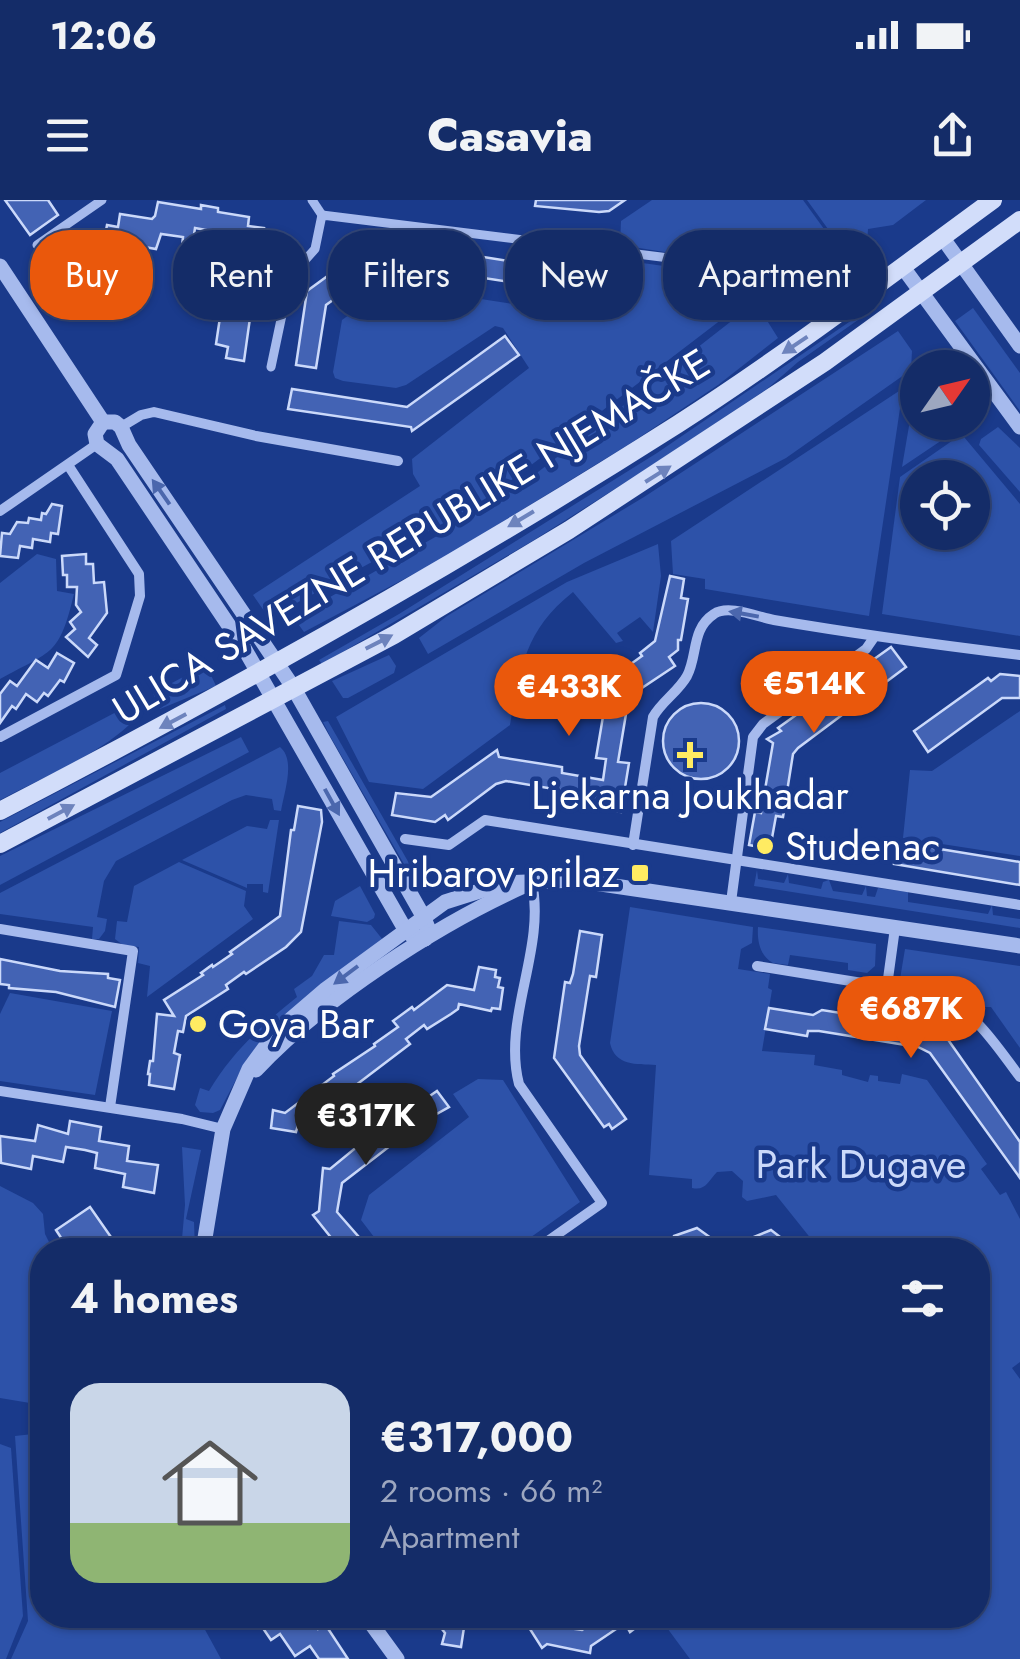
<!DOCTYPE html>
<html lang="en">
<head>
<meta charset="utf-8">
<style>
	:root { --surface:#142c68; --page:#213871; --text:#f1f3f6; --muted:#9da7c0; --line:#33487c; --accent:#ea580c }
	body { margin:0; font-family:Jost,sans-serif; background:var(--page); color:var(--text); height:100vh; display:flex; flex-direction:column; font-size:38px; white-space:nowrap }
	* { box-sizing:border-box; margin:0 }
	p { font-size:32px; color:var(--muted) }
	.icon { flex:none; width:55px; height:55px; fill:none; stroke:currentColor; stroke-width:2; stroke-linecap:round; stroke-linejoin:round }
	.map { position:relative; flex:1; overflow:hidden }
	.side { position:absolute; left:30px; top:1038px; width:960px; height:390px; display:flex; flex-direction:column; background:var(--surface); border-radius:40px; box-shadow:0 2px 8px #0004,0 0 0 2px var(--line) }
	.side>* { flex:none }
	.top-card { position:absolute; left:30px; top:30px; width:960px; height:90px; display:flex; gap:20px }
	.needle { width:65px; rotate:56deg }
	.buttons { position:absolute; left:900px; top:150px; display:grid; gap:20px }
	.buttons a { display:grid; place-items:center; width:90px; height:90px; border-radius:50%; background:var(--surface); box-shadow:0 2px 8px #0004,0 0 0 2px var(--line); font-size:50px }
	.price { position:absolute; translate:-50% -85px; padding:0 22px; border-radius:35px; background:var(--accent); color:#fff; font-size:32px; line-height:65px; filter:drop-shadow(0 2px 5px #0008) }
	.price::after { content:''; position:absolute; left:50%; top:60px; width:30px; height:22px; margin-left:-15px; background:inherit; clip-path:polygon(0 0,100% 0,50% 100%) }
	.price.current { background:#222; color:#fff }
	ul { padding:0; list-style:none }
	li { display:flex; align-items:center; gap:30px; height:250px; padding:0 40px }
	li+li { border-top:2px solid var(--line) }
	li span { display:grid; place-items:center; flex:none; width:280px; height:200px; border-radius:30px; color:#555 }
	li>.icon { margin-inline-start:auto }
	span .icon { width:120px; height:120px; fill:#fffc; stroke-width:1 }
	li b { font-size:42px }
	h2 { display:flex; justify-content:space-between; align-items:center; height:120px; padding:0 40px; font-size:42px }
	.chip { padding:0 35px; border-radius:40px; background:var(--surface); box-shadow:0 2px 8px #0004,0 0 0 2px var(--line); font-size:35px; line-height:90px }
	.chip.current { background:var(--accent); color:#fff }
	.status { display:flex; justify-content:space-between; align-items:center; height:70px; padding:0 50px; background:var(--surface); direction:ltr }
	.status svg { height:28px; fill:currentColor }
	header { display:flex; justify-content:space-between; align-items:center; height:130px; padding:0 40px; background:var(--surface); font-size:45px; font-weight:800 }
	.map>svg:first-child { display:block }
	.green { fill:#2d52a9; fill-rule:evenodd }
	.building { fill:#4363b4; stroke:#cbd9fa; stroke-width:2.5 }
	.lines { fill:none; stroke-linecap:round; stroke-linejoin:round }
	.pedestrian { stroke:#a6baed; stroke-width:9 }
	.minor { stroke:#a6baed; stroke-width:10 }
	.tertiary { stroke:#a6baed; stroke-width:15 }
	.secondary { stroke:#d2ddfa; stroke-width:18 }
	.oneway { fill:#6d83bd }
	.oneway2 { fill:#4b67ad }
	.poi-dot { fill:#ffeb62; stroke:#1a3a8b; stroke-width:4 }
	.labels { text-anchor:middle; stroke-width:9; stroke-linejoin:round; paint-order:stroke }
	.street-label { font-size:40px; fill:#fff; stroke:#1a3a8b }
	.poi-label { font-size:40px; fill:#fff; stroke:#1a3a8b; text-anchor:start }
	.park-label { font-size:40px; fill:#cbd9fa; stroke:#1a3a8b }
</style>
</head>
<body>
<div class="status"><b>12:06</b><svg viewBox="0 0 49 12"><path d="M0 12V9h3v3zM5 12V6h3v6zM10 12V3h3v9zM15 12V0h3v12zM26 1h20v11H26zM47 4h2v5h-2z"/></svg></div>
<header><svg class="icon" aria-label="menu" viewBox="0 0 24 24"><path d="M4 6h16M4 12h16M4 18h16"/></svg>Casavia<svg class="icon" aria-label="share" viewBox="0 0 24 24"><path d="M12 15V3M7 8l5-5 5 5M5 13v7h14v-7"/></svg></header>
<div class="map">
<svg width="1020" height="1459" viewBox="0 0 1020 1459">
	<rect width="100%" height="100%" fill="#1a3a8b"/>
	<g class="green">
		<polygon points="652,0 803,0 832,40 798,63 779,70 620,45 621,21"/>
		<polygon points="807,0 926,0 893,25 868,29 867,44 855,50 841,47"/>
		<path d="M828 54C841 54 854 62 854 76L807 111 801 109 786 82Z"/>
		<path d="M621 60 772 81 484 301 269 418 253 395 420 286 413 274 412 259 529 168 503 128 495 126 406 185 396 188 343 181 335 178 333 172 342 120 390 85 590 116 592 110C619 105 618 83 621 60Z"/>
		<polygon points="877,103 878,106 798,162 767,189 648,268 534,340 322,464 319,460 399,414 657,253"/>
		<polygon points="752,105 758,106 778,138 718,185 631,243 440,360 304,432 296,421 302,413 465,320 538,272"/>
		<polygon points="973,108 1020,173 1020,211 955,121"/>
		<polygon points="898,131 912,151 911,170 786,258 584,363 428,454 419,438 447,416 644,297"/>
		<polygon points="917,179 918,222 953,223 957,230 902,267"/>
		<polygon points="899,191 902,195 869,416 705,389 705,379 673,374 671,341"/>
		<polygon points="998,227 1020,248 1020,292 979,245 981,239"/>
		<path d="M959 236 964 237 1020 304V436L882 414 900 277ZM918 278H972V332H918Z"/>
		<path d="M658 344 661 376 653 432 640 417 617 433 623 441 616 443 573 392C525 430 520 468 510 525L423 589 369 582 336 517 567 382Z"/>
		<path d="M37 354 56 359 57 391 74 394C59 456 53 450 0 479V383Z"/>
		<polygon points="389,455 396,466 394,473 348,498 343,498 332,481"/>
		<polygon points="202,467 209,471 216,486 160,509 153,493"/>
		<polygon points="225,505 226,509 0,633 0,622"/>
		<path d="M122 509 129 525C93 558 43 577 0 600V573Z"/>
		<polygon points="1020,511 1020,656 903,638 910,570 932,571"/>
		<polygon points="328,521 418,679 419,690 330,536 323,522"/>
		<polygon points="241,537 249,552 0,685 0,656"/>
		<path d="M280 547C296 560 284 592 281 611L274 610 272 599 246 595 232 600 116 661 104 681 97 717 107 719 105 731 99 739H92L93 727 0 714V693Z"/>
		<polygon points="270,620 279,620 268,693 263,692 263,684 247,684 247,688 182,660 247,626 267,629"/>
		<polygon points="179,662 246,691 244,706 253,719 147,797 150,766 138,763 139,747 123,745 115,739 117,721 127,722 134,686"/>
		<polygon points="757,670 758,679 784,683 788,674 789,683 821,689 823,682 829,680 833,691 862,695 866,686 867,696 875,697 878,688 908,692 908,702 988,714 992,705 993,715 1020,719 1020,728 754,686"/>
		<polygon points="360,686 375,714 374,718 367,722 331,716 335,701"/>
		<path d="M630 707 753 727 752 743 741 749 738 769 770 774 768 788 772 790 762 851 815 855 814 865 842 870V875L868 882 870 875 878 876V881L900 884 902 874 927 880 987 964 981 969 1000 995 1006 992 1020 1019V1162L1012 1168 1020 1179V1459H690L659 1417 648 1424 642 1416 978 1415V1050H820L776 995 747 1001 742 997 743 981 732 971 717 972C708 981 706 991 692 988V979L649 975 656 865C636 864 615 866 610 843Z"/>
		<path d="M339 721 371 725 383 740 247 859 220 910 213 913 200 912 195 905 200 888 209 891C232 852 262 825 297 797L294 789 312 776 324 755H334Z"/>
		<path d="M758 727 876 744 875 766 867 773 848 770V763L790 755 788 765 773 763C760 756 757 741 758 727Z"/>
		<path d="M905 749 1020 766V848L991 807H980C957 786 930 782 900 779Z"/>
		<polygon points="10,793 112,811 95,895 0,881 0,814"/>
		<polygon points="478,879 503,880 580,1002 513,1050 384,1050 361,1020 369,995 469,917 453,894"/>
		<polygon points="182,947 201,950 186,1019 194,1022 195,1050 181,1050 185,1005"/>
		<polygon points="0,986 33,1003 43,1014 45,1034 53,1050 42,1050 42,1205 0,1198"/>
		<polygon points="42,1233 42,1415 197,1415 221,1459 11,1459 28,1421 15,1236"/>
		<polygon points="0,1244 11,1248 23,1416 6,1459 0,1459"/>
	</g>
	<g class="building">
		<polygon points="5,0 48,0 58,15 30,35"/>
		<polygon points="536,0 625,0 609,11 599,12 535,6"/>
		<polygon points="158,2 201,9 201,5 218,8 218,12 249,17 248,26 264,28 259,59 279,65 278,75 275,74 268,117 253,115 250,118 244,161 226,158 228,147 216,144 222,104 238,107 245,66 224,63 228,34 195,28 192,47 182,46 183,37 161,34 156,49 121,43 115,78 86,73 93,34 105,36 107,25 118,27 120,14 152,19 155,16"/>
		<polygon points="381,37 382,41 598,75 595,95 386,63 386,67 379,67 326,105 316,168 296,165 307,91"/>
		<polygon points="505,136 519,155 412,231 411,227 288,209 292,189 407,207"/>
		<polygon points="52,304 62,306 58,334 51,333 50,342 33,339 32,348 20,346 18,358 0,356 2,333 10,334 17,322 28,323 29,318 41,320 42,313 46,314"/>
		<polygon points="86,354 86,364 93,364 94,383 104,382 107,413 89,438 97,445 88,457 66,437 75,429 70,422 81,412 76,405 77,387 67,387 67,375 63,375 62,356"/>
		<polygon points="670,376 684,379 681,398 688,399 681,440 678,440 678,450 669,457 675,466 633,494 628,502 618,562 629,563 621,612 558,601 560,590 506,581 496,584 448,620 445,615 435,622 392,615 396,593 431,597 497,550 499,557 562,567 562,573 603,580 606,559 596,558 608,487 603,484 642,456 640,453 655,441"/>
		<polygon points="891,447 906,467 798,548 793,554 783,617 776,616 770,649 749,645 755,612 761,613 773,543 767,539 781,531 778,528"/>
		<polygon points="57,453 74,463 64,482 60,480 48,496 44,493 37,502 26,494 16,509 12,506 0,523 0,494 10,481 17,486 36,460 48,468"/>
		<polygon points="1000,474 1020,476 1020,498 1002,498 928,552 914,531 988,478 991,481"/>
		<circle cx="701" cy="541" r="38"/>
		<polygon points="298,606 321,610 322,622 301,732 286,747 246,774 244,772 226,785 228,789 186,816 183,832 178,831 174,853 180,855 174,889 149,885 150,874 148,874 150,861 153,861 157,814 174,816 164,800 203,775 201,773 212,765 213,767 232,754 230,752 280,716 291,630 294,630"/>
		<polygon points="897,642 1020,662 1020,685 894,664"/>
		<polygon points="580,731 602,735 596,777 590,776 579,846 580,855 626,919 612,929 609,924 604,927 554,858 565,782 570,783 573,774"/>
		<polygon points="0,759 60,771 108,774 108,778 120,780 115,807 56,792 9,788 9,785 0,784"/>
		<polygon points="479,767 496,770 495,777 500,778 498,787 503,788 500,809 492,808 491,811 459,804 458,809 451,814 427,829 424,825 406,839 410,844 335,901 298,925 296,932 271,928 273,910 285,913 334,876 333,874 375,846 374,844 398,827 393,821 412,807 414,810 447,785 474,790"/>
		<polygon points="769,808 813,815 822,810 935,828 937,824 1020,942 1020,978 930,853 918,847 819,831 808,831 807,836 765,829"/>
		<polygon points="437,891 449,907 417,925 342,983 337,1012 358,1036 355,1039 363,1050 341,1050 313,1015 319,1011 323,968 330,969 364,941"/>
		<polygon points="70,921 101,927 99,941 129,946 127,961 158,965 154,993 123,987 125,974 95,968 97,953 85,950 66,947 63,962 33,956 31,969 1,963 0,936 35,941 38,925 68,934"/>
		<polygon points="90,1007 120,1050 69,1050 56,1030"/>
		<polygon points="697,1028 718,1043 717,1050 672,1050 674,1036"/>
		<polygon points="771,1030 797,1050 747,1050 749,1039"/>
		<polygon points="254,1415 309,1415 318,1429 325,1424 348,1459 319,1459 310,1446 295,1456 280,1434 271,1440"/>
		<polygon points="431,1415 454,1415 465,1421 461,1447 442,1444 445,1433"/>
		<polygon points="521,1415 548,1415 555,1426 582,1430 605,1415 652,1415 630,1432 625,1423 591,1446 590,1453 547,1444 542,1448"/>
	</g>
	<g class="lines">
		<g class="pedestrian">
			<polyline points="312,0 322,15"/>
			<polyline points="37,45 102,0"/>
			<polyline points="271,167 290,77 315,49 322,15 750,68 769,71 780,81"/>
		</g>
		<g class="minor">
			<polyline points="121,227 141,215 154,212 256,236 398,261"/>
			<polyline points="0,311 97,244"/>
			<polyline points="0,537 116,475 140,396 139,374 68,265"/>
			<polyline points="405,639 449,645 485,620 1020,705"/>
			<path d="M633 645 653 517C662 501 678 492 687 476 698 455 691 429 714 414 728 404 758 417 774 420 856 434 938 445 1020 455"/>
			<path d="M532 682C546 750 502 818 519 884L602 1003 535 1050"/>
			<polyline points="731,702 753,537 763,524 866,449 875,436"/>
			<polyline points="0,729 133,751 110,907"/>
			<path d="M757 766 937 795C976 812 995 844 1020 877"/>
			<polyline points="887,786 895,728"/>
			<polyline points="0,891 182,919 223,929"/>
		</g>
		<g class="tertiary">
			<polyline points="942,37 1020,146"/>
			<polyline points="0,66 103,222"/>
			<polyline points="902,66 1020,227"/>
			<polyline points="103,222 95,234 97,244 117,259 244,448 402,724 411,735 425,739"/>
			<polyline points="103,222 115,222 121,227 129,245 293,487 423,716 428,728 425,739"/>
			<path d="M256 870C321 800 437 725 524 686"/>
			<polyline points="203,1050 223,929 249,869 277,831 326,789 445,702 505,683 574,680 1020,746"/>
			<polyline points="365,1415 397,1459"/>
		</g>
		<g class="secondary">
			<path d="M0 611C231 491 458 364 678 224 787 154 889 76 993 0"/>
			<polyline points="0,644 394,435 569,330 825,162 1020,20"/>
		</g>
	</g>
	<defs><path id="oneway-solid" d="M-6-.8H1V-3.2L6.5 0L1 3.2V.8H-6Z" transform="scale(2.5)"/></defs>
	<g class="oneway">
		<use href="#oneway-solid" transform="translate(795 145) rotate(146)"/>
		<use href="#oneway-solid" transform="translate(658 274) rotate(-32)"/>
		<use href="#oneway-solid" transform="translate(521 319) rotate(149)"/>
		<use href="#oneway-solid" transform="translate(379 442) rotate(-27)"/>
		<use href="#oneway-solid" transform="translate(173 521) rotate(152)"/>
		<use href="#oneway-solid" transform="translate(61 612) rotate(-28)"/>
	</g>
	<g class="oneway2">
		<use href="#oneway-solid" transform="translate(161 292) rotate(-125)"/>
		<use href="#oneway-solid" transform="translate(744 414) rotate(-170)"/>
		<use href="#oneway-solid" transform="translate(332 602) rotate(61)"/>
		<use href="#oneway-solid" transform="translate(346 775) rotate(143)"/>
	</g>
	<g class="poi-dot">
		<path d="M685 540h10v10h10v10h-10v10h-10v-10h-10v-10h10z"/>
		<circle cx="765" cy="646" r="10"/>
		<rect x="630" y="663" width="20" height="20" rx="5"/>
		<circle cx="198" cy="824" r="10"/>
	</g>
	<g class="labels">
		<g class="street-label">
			<text transform="translate(411 336) rotate(-31)" y="14">ULICA SAVEZNE REPUBLIKE NJEMAČKE</text>
		</g>
		<g class="poi-label">
			<text x="690" y="609" text-anchor="middle">Ljekarna Joukhadar</text>
			<text x="785" y="660">Studenac</text>
			<text x="620" y="687" text-anchor="end">Hribarov prilaz</text>
			<text x="218" y="838">Goya Bar</text>
		</g>
		<g class="park-label">
			<text x="861" y="978">Park Dugave</text>
		</g>
	</g>
</svg>
<div class="buttons">
<a><svg class="needle" viewBox="-14 -14 28 28"><path d="M0-13l5 13h-10z" fill="#e53935"/><path d="M0 13l5-13h-10z" fill="#9da7c0"/></svg></a>
<a><svg class="icon" aria-label="locate" viewBox="0 0 24 24"><circle cx="12" cy="12" r="6"/><path d="M12 2v4M12 18v4M2 12h4M18 12h4"/></svg></a>
</div>
<b class="price" style="left:814px;top:536px">€514K</b>
<b class="price" style="left:569px;top:539px">€433K</b>
<b class="price" style="left:911px;top:861px">€687K</b>
<b class="price current" style="left:366px;top:968px">€317K</b>
<div class="top-card">
<a class="chip current">Buy</a>
<a class="chip">Rent</a>
<a class="chip">Filters</a>
<a class="chip">New</a>
<a class="chip">Apartment</a>
</div>
<section class="side">
<h2>4 homes<svg class="icon" aria-label="filters" viewBox="0 0 24 24"><path d="M4 7h16M4 17h16"/><circle cx="9" cy="7" r="2"/><circle cx="15" cy="17" r="2"/></svg></h2>
<ul>
<li><span style="background:linear-gradient(#c9d6e8 70%,#8fb573 0)"><svg class="icon" aria-label="home" viewBox="0 0 24 24"><path d="M3 11l9-7 9 7M6 9v11h12V9"/></svg></span><div><b>€317,000</b><p>2 rooms · 66 m²</p><p>Apartment</p></div></li>
</ul>
</section>
</div>
</body>
</html>
